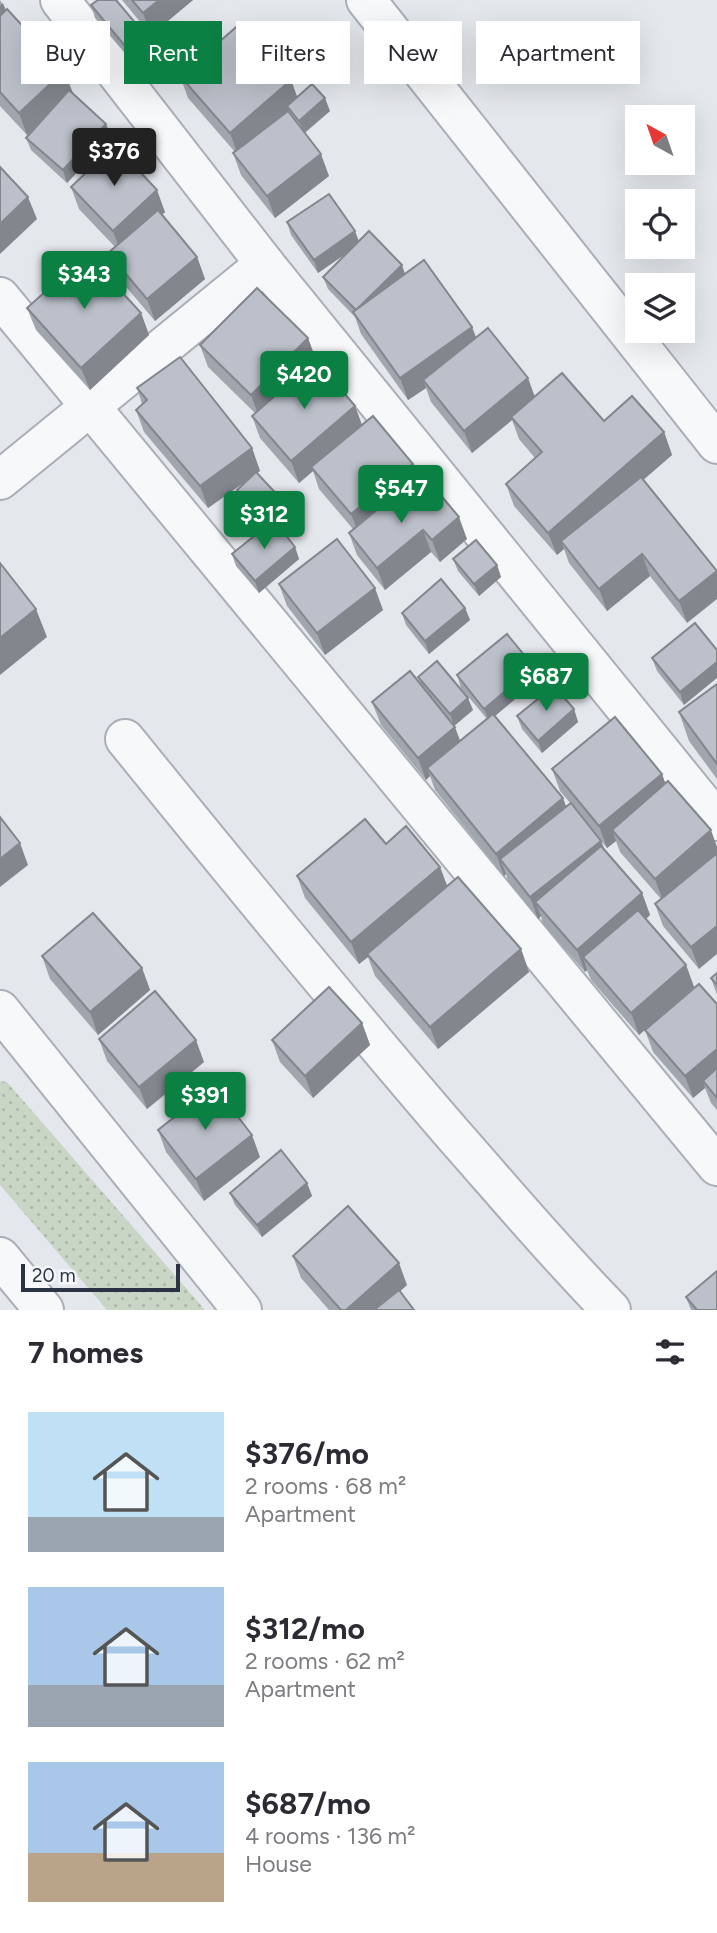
<!DOCTYPE html>
<html lang="en">
<head>
<meta charset="utf-8">
<style>
	:root { --surface:#fff; --page:#f2f2f3; --text:#2b2b33; --muted:#7c7c81; --accent:#0b8043 }
	body { margin:0; font-family:Figtree,sans-serif; background:var(--page); color:var(--text); height:100vh; display:flex; flex-direction:column; font-size:26px; white-space:nowrap }
	* { box-sizing:border-box; margin:0 }
	p { font-size:23px; color:var(--muted) }
	.icon { flex:none; width:38px; height:38px; fill:none; stroke:currentColor; stroke-width:2; stroke-linecap:round; stroke-linejoin:round }
	.map { position:relative; height:1310px; overflow:hidden }
	.side { display:flex; flex-direction:column; background:var(--surface); flex:1 }
	.side>* { flex:none }
	.banner { position:absolute; left:21px; top:21px; width:676px; height:63px; display:flex; gap:14px }
	.needle { width:46px; rotate:320deg }
	.tools { position:absolute; left:625px; top:105px; display:grid; gap:14px }
	.tools a { display:grid; place-items:center; width:70px; height:70px; border-radius:0px; background:var(--surface); box-shadow:0 7px 28px #0002; font-size:35px }
	.scale { position:absolute; left:21px; bottom:18px; width:159px; box-sizing:border-box; padding-left:7px; border:4px solid #2b3445; border-top:0; font-size:19px; line-height:24px; white-space:nowrap; color:#2b3445; -webkit-text-stroke:5px #f4f6f9; paint-order:stroke }
	.price { position:absolute; translate:-50% -60px; padding:0 16px; border-radius:7px; background:var(--accent); color:#fff; font-size:23px; line-height:46px; filter:drop-shadow(0 2px 4px #0008) }
	.price::after { content:''; position:absolute; left:50%; top:42px; width:21px; height:16px; margin-left:-10px; background:inherit; clip-path:polygon(0 0,100% 0,50% 100%) }
	.price.selected { background:#222; color:#fff }
	ul { padding:0; list-style:none }
	li { display:flex; align-items:center; gap:21px; height:175px; padding:0 28px }
	li span { display:grid; place-items:center; flex:none; width:196px; height:140px; border-radius:0px; color:#555 }
	li>.icon { margin-inline-start:auto }
	span .icon { width:84px; height:84px; fill:#fffc; stroke-width:1 }
	li b { font-size:30px }
	h2 { display:flex; justify-content:space-between; align-items:center; height:84px; padding:0 28px; font-size:30px }
	.tag { padding:0 24px; border-radius:0px; background:var(--surface); box-shadow:0 7px 28px #0002; font-size:24px; line-height:63px }
	.tag.selected { background:var(--accent); color:#fff }
	.map>svg:first-child { display:block }
	.park { fill:url(#park-dots) }
	.lines { fill:none; stroke-linecap:round; stroke-linejoin:round }
	.minor-casing { stroke:#a9aeb7; stroke-width:42 }
	.minor { stroke:#f7f8fa; stroke-width:38 }
	.wall { fill:#a1a5ae }
	.shaded-wall { fill:#83868d }
	.building { fill:#bbc0ca; stroke:#83868d; stroke-width:2 }
</style>
</head>
<body>
<div class="map">
<svg width="717" height="1310" viewBox="0 0 717 1310">
	<defs>
		<pattern id="park-dots" width="8" height="8" patternUnits="userSpaceOnUse" patternTransform="scale(1.75)"><rect width="8" height="8" fill="#c9d6c5"/><path d="M2 2h.1M6 6h.1" fill="none" stroke="#adb8ab" stroke-width="1.8" stroke-linecap="round"/></pattern>
	</defs>
	<rect width="100%" height="100%" fill="#e4e7ec"/>
	<polygon class="park" points="0,1081 7,1082 205,1310 107,1310 0,1185"/>
	<g class="lines">
		<g class="minor-casing">
			<g id="minor">
				<polyline points="60,0 265,264 717,821"/>
				<polyline points="366,0 717,444"/>
				<polyline points="0,297 717,1166"/>
				<polyline points="0,480 265,264"/>
				<path d="M125 739C232 871 340 1003 451 1132 504 1192 555 1253 611 1310"/>
				<polyline points="0,1010 242,1310"/>
				<polyline points="0,1257 44,1310"/>
			</g>
		</g>
		<use href="#minor" class="minor"/>
	</g>
	<g class="wall">
		<polygon points="0,0 6,10 72,93 111,136 67,183 31,150 26,138 38,125 27,135 0,106"/>
		<polygon points="122,0 193,0 151,35"/>
		<polygon points="91,5 143,32 147,44 129,58 95,18"/>
		<polygon points="180,76 291,80 297,97 330,111 305,133 329,176 275,218 241,175 233,153 235,152 188,98"/>
		<polygon points="71,187 165,212 162,215 197,257 205,279 155,321 116,275 108,253 115,247 79,209"/>
		<polygon points="287,222 359,241 405,274 472,327 476,337 534,397 604,421 664,432 672,455 644,479 687,623 650,576 607,611 569,563 564,549 557,555 514,506 506,484 535,458 519,439 512,420 472,453 431,402 426,388 408,400 361,334 355,317 328,289 323,277 348,252 318,273 291,235"/>
		<polygon points="27,308 141,313 149,335 90,390 36,330"/>
		<polygon points="308,338 316,360 309,366 355,406 362,425 413,464 421,486 409,496 418,508 467,539 440,562 431,552 385,590 357,555 349,533 353,529 319,489 313,471 299,483 260,438 252,416 255,413 208,367 200,345"/>
		<polygon points="137,388 252,448 260,471 257,473 287,513 276,524 295,547 299,559 259,593 236,566 232,554 265,527 241,503 237,490 248,480 208,508 144,432 136,410 142,404"/>
		<polygon points="453,559 497,565 501,577 479,596 458,571"/>
		<polygon points="279,584 383,610 325,655 287,606"/>
		<polygon points="465,608 470,620 429,654 406,625 402,613"/>
		<polygon points="695,623 684,705 657,671 652,658"/>
		<polygon points="534,667 539,679 495,716 566,807 571,804 560,791 552,769 662,774 665,783 716,855 699,969 663,926 655,904 661,899 620,852 616,841 607,848 601,841 605,850 642,893 650,915 646,919 686,965 694,987 639,1035 591,980 587,970 585,972 543,924 541,916 538,919 508,881 506,874 504,876 435,790 430,776 426,780 381,725 372,702 422,687 418,677 473,710 454,726 460,741 487,719 461,688 457,675"/>
		<polygon points="717,684 717,779 689,741 679,712"/>
		<polygon points="574,709 578,722 542,753 522,729 517,716"/>
		<polygon points="386,844 440,867 447,885 521,949 529,972 438,1049 375,976 368,957 359,964 305,898 297,876"/>
		<polygon points="42,956 142,968 150,990 98,1035 50,979"/>
		<polygon points="717,973 717,995 711,978"/>
		<polygon points="717,1004 717,1110 711,1103 705,1088 693,1098 653,1052 645,1030"/>
		<polygon points="362,1023 370,1045 313,1098 280,1062 272,1040"/>
		<polygon points="99,1039 204,1062 147,1109 107,1061"/>
		<polygon points="158,1130 260,1157 204,1201 166,1152"/>
		<polygon points="307,1183 312,1196 262,1237 235,1205 230,1193"/>
		<polygon points="293,1256 407,1285 400,1291 414,1310 329,1310 301,1278"/>
		<polygon points="686,1297 717,1310 691,1310"/>
	</g>
	<g class="shaded-wall">
		<polygon points="159,0 193,0 151,35 143,13"/>
		<polygon points="3,3 8,16 0,23 0,6"/>
		<polygon points="143,32 147,44 129,58 125,46"/>
		<polygon points="64,71 73,93 27,135 19,113"/>
		<polygon points="291,80 299,102 287,106 289,111 238,155 230,133"/>
		<polygon points="325,98 330,111 304,133 299,121"/>
		<polygon points="106,124 111,136 67,183 63,170"/>
		<polygon points="321,154 329,176 275,218 267,196"/>
		<polygon points="157,190 165,212 121,254 113,231"/>
		<polygon points="28,197 37,219 0,254 0,224"/>
		<polygon points="355,231 360,244 318,273 314,260"/>
		<polygon points="197,257 205,279 155,321 147,299"/>
		<polygon points="402,265 406,277 356,310"/>
		<polygon points="141,313 149,335 90,390 81,368"/>
		<polygon points="472,327 480,349 423,380 426,388 408,400 400,378"/>
		<polygon points="308,338 316,360 259,417 251,395"/>
		<polygon points="528,378 536,400 511,417 512,420 472,453 464,431"/>
		<polygon points="355,406 363,428 311,467 313,471 299,483 291,461"/>
		<polygon points="664,432 672,455 566,547 561,541 564,549 557,555 548,533"/>
		<polygon points="252,448 260,471 208,508 200,486"/>
		<polygon points="413,464 421,486 360,537 351,514"/>
		<polygon points="283,501 287,513 269,531 264,519"/>
		<polygon points="459,517 467,539 440,562 432,540"/>
		<polygon points="423,530 431,552 385,590 377,568"/>
		<polygon points="295,547 299,559 259,593 255,581"/>
		<polygon points="642,554 650,576 607,611 599,589"/>
		<polygon points="497,565 501,577 479,596 474,584"/>
		<polygon points="717,571 717,599 687,623 679,601"/>
		<polygon points="375,588 383,610 325,655 317,633"/>
		<polygon points="465,608 470,620 429,654 425,641"/>
		<polygon points="36,609 47,637 0,675 0,638"/>
		<polygon points="717,662 717,678 684,705 680,692"/>
		<polygon points="534,667 539,679 489,721 484,709"/>
		<polygon points="468,698 473,710 454,726 450,714"/>
		<polygon points="574,709 578,722 542,753 538,741"/>
		<polygon points="455,727 463,749 427,768 430,776 426,780 418,758"/>
		<polygon points="662,774 670,796 612,830 616,841 607,848 599,826"/>
		<polygon points="563,798 571,820 500,859 506,874 504,876 496,854"/>
		<polygon points="711,830 717,847 717,854 663,901 655,879"/>
		<polygon points="601,841 609,863 535,902 541,916 538,919 530,897"/>
		<polygon points="20,843 28,865 0,887 0,859"/>
		<polygon points="440,867 448,889 367,954 368,957 359,964 351,942"/>
		<polygon points="642,893 650,915 591,967 583,957 587,970 585,972 577,950"/>
		<polygon points="717,926 717,954 699,969 691,947"/>
		<polygon points="521,949 529,972 438,1049 430,1027"/>
		<polygon points="686,965 694,987 639,1035 631,1013"/>
		<polygon points="142,968 150,990 98,1035 90,1012"/>
		<polygon points="362,1023 370,1045 313,1098 305,1076"/>
		<polygon points="196,1040 204,1062 147,1109 139,1087"/>
		<polygon points="717,1049 717,1078 703,1081 705,1088 693,1098 685,1076"/>
		<polygon points="252,1135 260,1157 204,1201 196,1179"/>
		<polygon points="307,1183 312,1196 262,1237 257,1225"/>
		<polygon points="399,1263 407,1285 379,1310 346,1310"/>
	</g>
	<g class="building">
		<polygon points="98,0 116,0 143,32 125,46 91,5"/>
		<polygon points="132,0 159,0 143,13"/>
		<polygon points="7,9 64,71 19,113 0,92 0,16"/>
		<polygon points="242,22 291,80 230,133 180,76"/>
		<polygon points="312,84 325,98 299,121 287,106"/>
		<polygon points="69,90 106,124 63,170 26,138"/>
		<polygon points="288,111 321,154 267,196 233,153"/>
		<polygon points="115,145 157,190 113,231 71,187"/>
		<polygon points="0,167 28,197 0,224"/>
		<polygon points="329,194 355,231 314,260 287,222"/>
		<polygon points="158,210 197,257 147,299 108,253"/>
		<polygon points="369,231 402,265 356,310 323,277"/>
		<polygon points="87,254 141,313 81,368 27,308"/>
		<polygon points="424,260 472,327 400,378 353,312"/>
		<polygon points="257,288 308,338 251,395 200,345"/>
		<polygon points="488,328 528,378 464,431 423,380"/>
		<polygon points="180,357 252,448 200,486 136,410 147,400 137,388"/>
		<polygon points="316,360 355,406 291,461 252,416"/>
		<polygon points="562,373 604,421 632,396 664,432 548,533 506,484 542,452 511,417"/>
		<polygon points="373,416 413,464 351,514 311,467"/>
		<polygon points="256,472 283,501 264,519 237,490"/>
		<polygon points="641,477 717,571 679,601 642,554 599,589 561,541"/>
		<polygon points="402,489 418,508 438,492 459,517 432,540 423,530 377,568 349,533"/>
		<polygon points="274,520 295,547 255,581 232,554"/>
		<polygon points="337,539 375,588 317,633 279,584"/>
		<polygon points="476,540 497,565 474,584 453,559"/>
		<polygon points="0,563 36,609 0,638"/>
		<polygon points="441,579 465,608 425,641 402,613"/>
		<polygon points="695,623 717,650 717,662 680,692 652,658"/>
		<polygon points="507,634 534,667 484,709 457,675"/>
		<polygon points="437,661 468,698 450,714 418,677"/>
		<polygon points="410,671 455,727 418,758 372,702"/>
		<polygon points="717,684 717,764 679,712"/>
		<polygon points="554,686 574,709 538,741 517,716"/>
		<polygon points="493,714 563,798 496,854 427,768"/>
		<polygon points="615,717 662,774 599,826 552,769"/>
		<polygon points="668,781 711,830 655,879 612,830"/>
		<polygon points="571,803 601,841 530,897 500,859"/>
		<polygon points="0,817 20,843 0,859"/>
		<polygon points="365,819 386,844 406,826 440,867 351,942 297,876"/>
		<polygon points="601,846 642,893 577,950 535,902"/>
		<polygon points="716,854 717,856 717,926 691,947 655,904"/>
		<polygon points="458,877 521,949 430,1027 367,954"/>
		<polygon points="638,910 686,965 631,1013 583,957"/>
		<polygon points="93,913 142,968 90,1012 42,956"/>
		<polygon points="717,973 717,985 711,978"/>
		<polygon points="699,984 717,1004 717,1049 685,1076 645,1030"/>
		<polygon points="329,987 362,1023 305,1076 272,1040"/>
		<polygon points="155,991 196,1040 139,1087 99,1039"/>
		<polygon points="717,1068 717,1098 703,1081"/>
		<polygon points="214,1086 252,1135 196,1179 158,1130"/>
		<polygon points="281,1150 307,1183 257,1225 230,1193"/>
		<polygon points="348,1206 399,1263 346,1310 341,1310 293,1256"/>
		<polygon points="717,1271 717,1310 697,1310 686,1297"/>
		<polygon points="399,1290 414,1310 374,1310"/>
	</g>
</svg>
<div class="tools">
<a><svg class="needle" viewBox="-14 -14 28 28"><path d="M0-13l5 13h-10z" fill="#e53935"/><path d="M0 13l5-13h-10z" fill="#7c7c81"/></svg></a>
<a><svg class="icon" aria-label="locate" viewBox="0 0 24 24"><circle cx="12" cy="12" r="6"/><path d="M12 2v4M12 18v4M2 12h4M18 12h4"/></svg></a>
<a><svg class="icon" aria-label="layers" viewBox="0 0 24 24"><path d="M12 4l9 5-9 5-9-5zM3 14l9 5 9-5"/></svg></a>
</div>
<div class="scale">20 m</div>
<b class="price selected" style="left:114px;top:188px">$376</b>
<b class="price" style="left:84px;top:311px">$343</b>
<b class="price" style="left:304px;top:411px">$420</b>
<b class="price" style="left:401px;top:525px">$547</b>
<b class="price" style="left:264px;top:551px">$312</b>
<b class="price" style="left:546px;top:713px">$687</b>
<b class="price" style="left:205px;top:1132px">$391</b>
<div class="banner">
<a class="tag">Buy</a>
<a class="tag selected">Rent</a>
<a class="tag">Filters</a>
<a class="tag">New</a>
<a class="tag">Apartment</a>
</div>
</div>
<section class="side">
<h2>7 homes<svg class="icon" aria-label="filters" viewBox="0 0 24 24"><path d="M4 7h16M4 17h16"/><circle cx="9" cy="7" r="2"/><circle cx="15" cy="17" r="2"/></svg></h2>
<ul>
<li><span style="background:linear-gradient(#bfe0f5 75%,#9aa5b1 0)"><svg class="icon" aria-label="home" viewBox="0 0 24 24"><path d="M3 11l9-7 9 7M6 9v11h12V9"/></svg></span><div><b>$376/mo</b><p>2 rooms · 68 m²</p><p>Apartment</p></div></li>
<li><span style="background:linear-gradient(#a9c7e8 70%,#9aa5b1 0)"><svg class="icon" aria-label="home" viewBox="0 0 24 24"><path d="M3 11l9-7 9 7M6 9v11h12V9"/></svg></span><div><b>$312/mo</b><p>2 rooms · 62 m²</p><p>Apartment</p></div></li>
<li><span style="background:linear-gradient(#a9c7e8 65%,#b9a48a 0)"><svg class="icon" aria-label="home" viewBox="0 0 24 24"><path d="M3 11l9-7 9 7M6 9v11h12V9"/></svg></span><div><b>$687/mo</b><p>4 rooms · 136 m²</p><p>House</p></div></li>
</ul>
</section>
</body>
</html>
